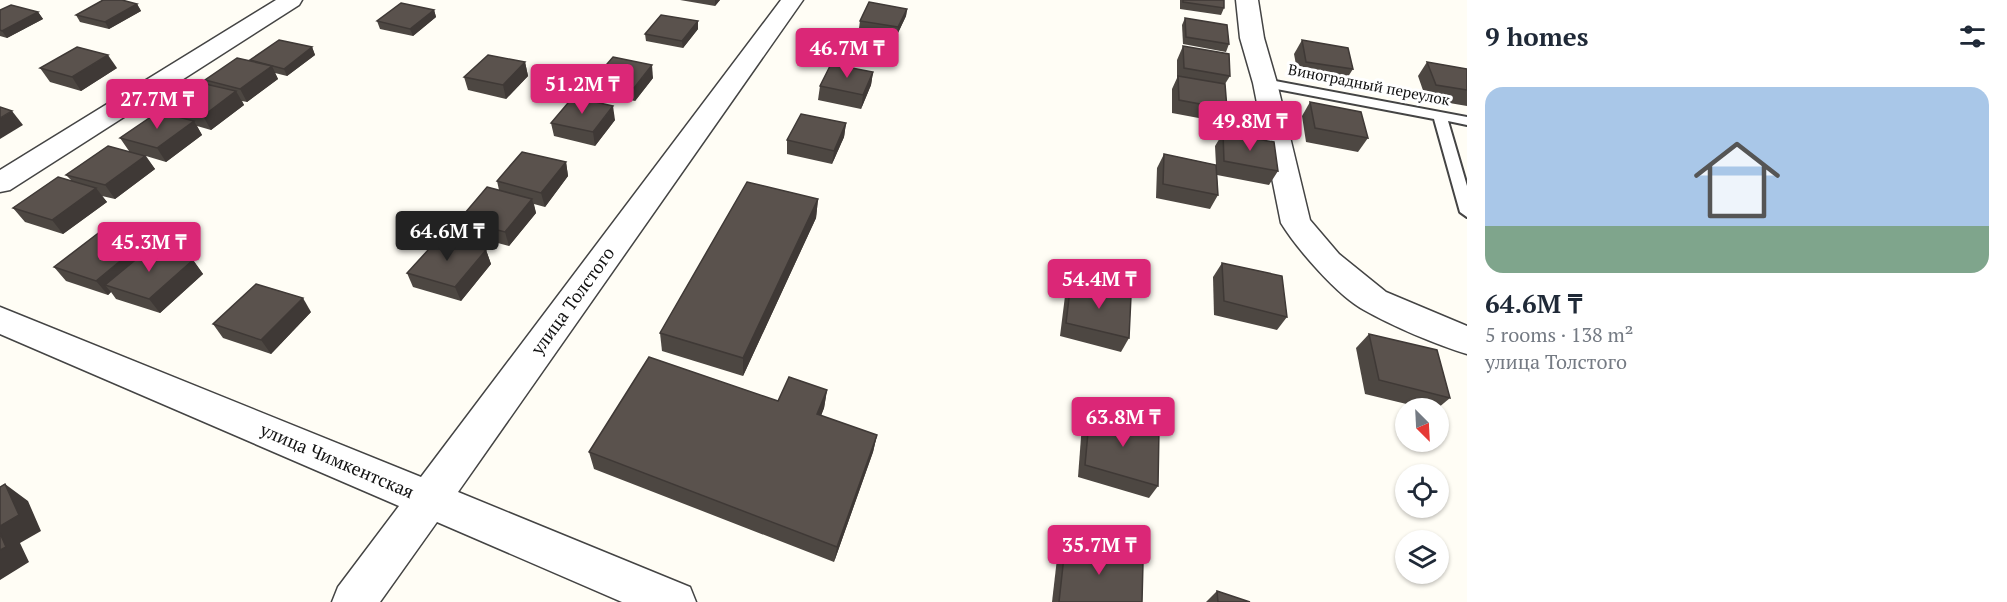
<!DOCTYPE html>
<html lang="en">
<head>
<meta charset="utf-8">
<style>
	:root { --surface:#fff; --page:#f2f2f3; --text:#1f2937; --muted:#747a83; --accent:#db2777 }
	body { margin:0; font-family:"PT Serif",serif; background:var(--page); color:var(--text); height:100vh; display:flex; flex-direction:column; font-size:22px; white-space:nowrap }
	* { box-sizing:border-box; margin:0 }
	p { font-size:20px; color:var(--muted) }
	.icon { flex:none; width:33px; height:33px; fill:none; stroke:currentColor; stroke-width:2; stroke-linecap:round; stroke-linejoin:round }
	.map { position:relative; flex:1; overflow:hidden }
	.details { display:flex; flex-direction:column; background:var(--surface); width:540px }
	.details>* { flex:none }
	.needle { width:39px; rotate:156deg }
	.buttons { position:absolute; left:1395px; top:398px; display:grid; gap:12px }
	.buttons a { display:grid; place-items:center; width:54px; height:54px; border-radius:50%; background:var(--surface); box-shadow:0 2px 4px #0004; font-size:30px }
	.price { position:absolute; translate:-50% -51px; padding:0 14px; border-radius:6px; background:var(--accent); color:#fff; font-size:20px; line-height:39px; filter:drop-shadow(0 2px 3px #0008) }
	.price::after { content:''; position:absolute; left:50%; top:36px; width:18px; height:14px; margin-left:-9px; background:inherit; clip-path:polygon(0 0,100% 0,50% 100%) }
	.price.current { background:#222; color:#fff }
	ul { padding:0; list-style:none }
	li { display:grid; align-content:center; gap:12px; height:318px; padding:0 18px }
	li span { display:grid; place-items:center; height:186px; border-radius:18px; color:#555 }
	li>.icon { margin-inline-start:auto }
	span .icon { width:108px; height:108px; fill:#fffc; stroke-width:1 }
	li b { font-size:26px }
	h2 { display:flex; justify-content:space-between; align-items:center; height:72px; padding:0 18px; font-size:26px }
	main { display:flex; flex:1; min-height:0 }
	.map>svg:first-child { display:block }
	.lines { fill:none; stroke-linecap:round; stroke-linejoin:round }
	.lane-casing { stroke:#444; stroke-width:4 }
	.street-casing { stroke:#444; stroke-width:3 }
	.lane { fill:#fff; fill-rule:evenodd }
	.street { fill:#fff; fill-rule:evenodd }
	.wall { fill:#4d4742 }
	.shaded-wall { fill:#3f3936 }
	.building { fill:#5a524d; stroke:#3f3936; stroke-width:1.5 }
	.labels { text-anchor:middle; stroke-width:6; stroke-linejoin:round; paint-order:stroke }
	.far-street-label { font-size:15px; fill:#111; stroke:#fff }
	.street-label { font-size:18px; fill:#111; stroke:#fff }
</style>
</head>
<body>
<main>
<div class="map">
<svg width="1467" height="602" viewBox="0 0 1467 602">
	<rect width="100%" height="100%" fill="#fffdf5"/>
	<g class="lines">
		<g class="lane-casing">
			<polygon id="lane" points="1265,79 1467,117 1467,125 1448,121 1467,186 1467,217 1460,212 1434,119 1261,86 1259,83 1261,80"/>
		</g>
		<g class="street-casing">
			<g id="street">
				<polygon points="276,0 302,0 299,5 10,190 0,192 0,170"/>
				<polygon points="781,0 803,0 458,492 690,587 696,602 622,602 437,522 380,602 332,602 338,587 399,506 0,334 0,307 421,477"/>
				<path d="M1236 0H1258L1264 38 1277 83 1310 220 1339 254 1386 292 1467 326V354C1437 345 1392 326 1364 310 1338 296 1297 249 1281 223L1253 83 1240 38Z"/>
			</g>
		</g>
		<use href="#lane" class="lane"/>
		<use href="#street" class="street"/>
	</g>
	<g class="wall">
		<polygon points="680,0 720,0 715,6"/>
		<polygon points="1180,0 1224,0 1224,8 1221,15 1180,9"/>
		<polygon points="137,4 141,11 109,29 80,22 76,15"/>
		<polygon points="907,9 906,16 897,35 859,28 860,21"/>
		<polygon points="0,10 38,12 43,19 7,38 0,36"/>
		<polygon points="434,10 436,17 413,36 380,29 377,21"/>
		<polygon points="1185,18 1229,44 1226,52 1183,44 1182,25"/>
		<polygon points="698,21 698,29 683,48 646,41 645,34"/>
		<polygon points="1302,40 1353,69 1344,83 1298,75 1294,54"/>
		<polygon points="1183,46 1230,76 1225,84 1227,109 1220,122 1172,113 1172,89 1177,78 1177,60"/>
		<polygon points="312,47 315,55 287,76 275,73 278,79 247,102 242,101 244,105 211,130 197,126 202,135 166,162 146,156 155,169 115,199 102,196 107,202 63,234 25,222 13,208 71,180 66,175 129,151 120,138 172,115 167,107 207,84 205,80 250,60"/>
		<polygon points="525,62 528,76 506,99 468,90 464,77"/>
		<polygon points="1427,62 1467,69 1467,106 1426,99 1418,76"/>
		<polygon points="40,68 117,68 81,91 50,82"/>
		<polygon points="873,72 871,85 861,109 818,100 820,86"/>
		<polygon points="653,78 635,101 596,93 594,79"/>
		<polygon points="1310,102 1368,138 1358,152 1306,142 1302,116"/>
		<polygon points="615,120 595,146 554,136 551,123"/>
		<polygon points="846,123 844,137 832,164 787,154 787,140"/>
		<polygon points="1223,133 1278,171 1269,185 1217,175 1218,195 1210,209 1156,198 1157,168 1164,154 1216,165 1215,146"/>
		<polygon points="566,162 568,176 545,207 534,204 536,213 509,246 464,234 459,220 499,190 497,181"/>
		<polygon points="818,199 816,218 743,376 662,351 660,333"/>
		<polygon points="142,243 147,250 193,260 203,274 160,313 116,299 111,292 108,295 66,281 54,267"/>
		<polygon points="486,250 491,264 461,301 413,287 407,273"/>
		<polygon points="1222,263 1287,317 1277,330 1214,315 1213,277"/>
		<polygon points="1071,282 1129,338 1121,352 1060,336 1065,296"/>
		<polygon points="311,312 271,354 223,338 213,324"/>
		<polygon points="1369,334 1450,398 1438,408 1423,408 1365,394 1356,348"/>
		<polygon points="827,390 824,408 821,416 877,435 873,452 834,562 594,469 589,452 778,401"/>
		<polygon points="1090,411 1158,486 1149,498 1078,477 1082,424"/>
		<polygon points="1066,538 1142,602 1052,602 1058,550"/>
		<polygon points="1217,591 1250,602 1206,602"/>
	</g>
	<g class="shaded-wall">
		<polygon points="715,0 720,0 715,6"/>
		<polygon points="137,4 141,11 109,29 105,22"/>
		<polygon points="907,9 906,16 897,35 898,27"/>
		<polygon points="434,10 436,17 413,36 410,29"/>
		<polygon points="38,12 43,19 7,38 2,31"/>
		<polygon points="698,21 698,29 683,48 682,41"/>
		<polygon points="312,47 315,55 287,76 284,69"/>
		<polygon points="108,55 117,68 81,91 72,77"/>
		<polygon points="525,62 528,76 506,99 503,85"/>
		<polygon points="652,65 653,78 635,101 634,88"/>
		<polygon points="272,66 278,79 247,102 240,89"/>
		<polygon points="873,72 871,85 861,109 863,95"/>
		<polygon points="236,91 244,105 211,130 203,116"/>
		<polygon points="613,106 615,120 595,146 593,132"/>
		<polygon points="12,111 23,125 0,139 0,118"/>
		<polygon points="194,121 202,135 166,162 157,148"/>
		<polygon points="846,123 844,137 832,164 834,151"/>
		<polygon points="145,156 155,169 115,199 105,185"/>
		<polygon points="566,162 568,176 545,207 541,193"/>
		<polygon points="96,188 107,202 63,234 52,220"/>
		<polygon points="532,199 536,213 509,246 505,232"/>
		<polygon points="818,199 816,218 743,376 743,358"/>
		<polygon points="142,243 153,257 105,285 111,292 108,295 96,281"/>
		<polygon points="486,250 491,264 461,301 455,287"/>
		<polygon points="193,260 203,274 160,313 149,299"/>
		<polygon points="303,298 311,312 271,354 261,340"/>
		<polygon points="827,390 824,408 814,432 817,414"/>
		<polygon points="877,435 873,452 834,562 837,547"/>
		<polygon points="5,484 28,501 41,531 20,543 29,562 0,580 0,526"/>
	</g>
	<g class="building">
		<polygon points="103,0 122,0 137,4 105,22 76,15"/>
		<polygon points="1183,0 1224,0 1224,8 1183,2"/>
		<polygon points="869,2 907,9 898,27 860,21"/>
		<polygon points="401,3 434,10 410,29 377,21"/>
		<polygon points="11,5 38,12 2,31 0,30 0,10"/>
		<polygon points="661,15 698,21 682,41 645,34"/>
		<polygon points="1185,18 1227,25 1229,44 1186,37"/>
		<polygon points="279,40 312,47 284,69 250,60"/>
		<polygon points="1302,40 1348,48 1353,69 1306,62"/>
		<polygon points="1183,46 1229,54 1230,76 1184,68"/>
		<polygon points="77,47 108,55 72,77 40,68"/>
		<polygon points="488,55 525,62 503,85 464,77"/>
		<polygon points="613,57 652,65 634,88 594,79"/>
		<polygon points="237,58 272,66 240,89 205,80"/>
		<polygon points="1427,62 1467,69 1467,90 1436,85"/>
		<polygon points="831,64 873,72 863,95 820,86"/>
		<polygon points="1178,76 1225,84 1227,109 1179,100"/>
		<polygon points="201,83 236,91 203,116 167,107"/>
		<polygon points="573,97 613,106 593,132 551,123"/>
		<polygon points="1310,102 1361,112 1368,138 1315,128"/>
		<polygon points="0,107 12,111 0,118"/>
		<polygon points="158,112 194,121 157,148 120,138"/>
		<polygon points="801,114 846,123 834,151 787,140"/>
		<polygon points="1223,133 1274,142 1278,171 1224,161"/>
		<polygon points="108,146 145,156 105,185 66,175"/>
		<polygon points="522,152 566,162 541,193 497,181"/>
		<polygon points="1164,154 1216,165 1218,195 1163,184"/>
		<polygon points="58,177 96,188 52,220 13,208"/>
		<polygon points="747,182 818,199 743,358 660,333"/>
		<polygon points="487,187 532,199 505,232 459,220"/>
		<polygon points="101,231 142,243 96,281 54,267"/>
		<polygon points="440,237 486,250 455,287 407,273"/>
		<polygon points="151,247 193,260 149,299 105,285"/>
		<polygon points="1222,263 1282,276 1287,317 1224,301"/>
		<polygon points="1071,282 1131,296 1129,338 1066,323"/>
		<polygon points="256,284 303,298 261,340 213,324"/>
		<polygon points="1369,334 1437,350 1450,398 1379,380"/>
		<polygon points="649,357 778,401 789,377 827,390 817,414 877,435 837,547 589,452"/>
		<polygon points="1090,411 1159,429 1158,486 1085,465"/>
		<polygon points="5,484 19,515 0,526 0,487"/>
		<polygon points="0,533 6,547 0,550"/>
		<polygon points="1066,538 1143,562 1142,602 1059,602"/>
		<polygon points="1217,591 1250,602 1218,602"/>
	</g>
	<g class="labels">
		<g class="far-street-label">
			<text transform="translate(1369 85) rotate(11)" y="5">Виноградный переулок</text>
		</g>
		<g class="street-label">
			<text transform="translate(573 301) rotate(-54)" y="6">улица Толстого</text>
			<text transform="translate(337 461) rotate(23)" y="6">улица Чимкентская</text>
		</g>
	</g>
</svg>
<div class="buttons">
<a><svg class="needle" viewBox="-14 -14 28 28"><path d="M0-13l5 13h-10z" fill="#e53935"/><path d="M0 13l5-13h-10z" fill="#747a83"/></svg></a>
<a><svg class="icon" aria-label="locate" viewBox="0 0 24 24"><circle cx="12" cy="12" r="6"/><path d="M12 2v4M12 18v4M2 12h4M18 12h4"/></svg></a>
<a><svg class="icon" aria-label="layers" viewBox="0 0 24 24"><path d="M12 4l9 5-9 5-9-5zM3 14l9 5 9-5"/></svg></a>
</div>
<b class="price" style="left:847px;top:79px">46.7M ₸</b>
<b class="price" style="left:582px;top:115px">51.2M ₸</b>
<b class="price" style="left:157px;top:130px">27.7M ₸</b>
<b class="price" style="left:1250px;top:152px">49.8M ₸</b>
<b class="price current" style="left:447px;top:262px">64.6M ₸</b>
<b class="price" style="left:149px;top:273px">45.3M ₸</b>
<b class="price" style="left:1099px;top:310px">54.4M ₸</b>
<b class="price" style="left:1123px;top:448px">63.8M ₸</b>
<b class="price" style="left:1099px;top:576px">35.7M ₸</b>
</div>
<section class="details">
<h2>9 homes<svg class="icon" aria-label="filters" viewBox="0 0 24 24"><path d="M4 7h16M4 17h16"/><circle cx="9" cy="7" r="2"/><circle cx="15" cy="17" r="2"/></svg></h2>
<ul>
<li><span style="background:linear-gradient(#a9c7e8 75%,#7fa58c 0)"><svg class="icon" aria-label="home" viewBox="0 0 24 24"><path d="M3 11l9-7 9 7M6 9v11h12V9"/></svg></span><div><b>64.6M ₸</b><p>5 rooms · 138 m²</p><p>улица Толстого</p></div></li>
</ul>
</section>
</main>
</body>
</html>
